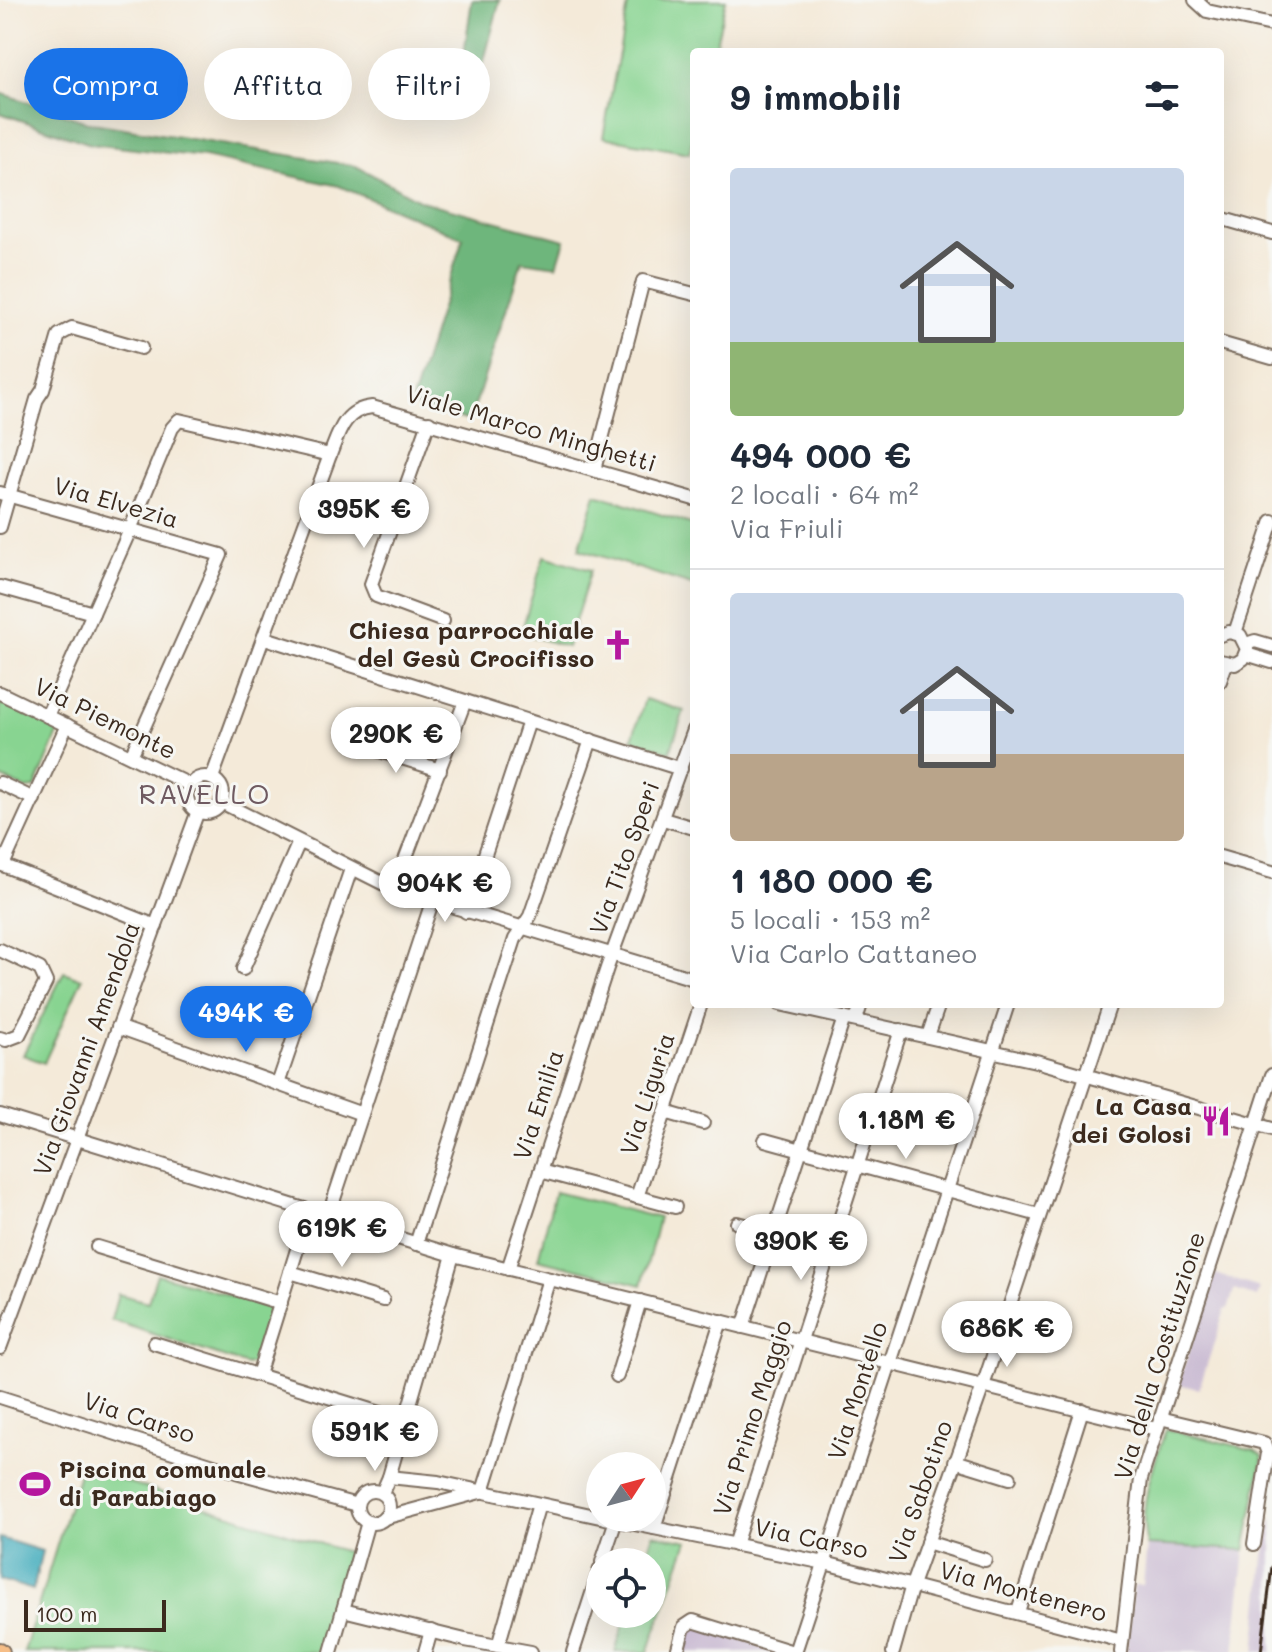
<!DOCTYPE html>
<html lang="it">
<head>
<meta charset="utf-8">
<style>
	:root { --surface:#fff; --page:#f2f2f3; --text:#1f2937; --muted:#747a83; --line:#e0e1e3; --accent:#1a73e8 }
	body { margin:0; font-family:Mali,sans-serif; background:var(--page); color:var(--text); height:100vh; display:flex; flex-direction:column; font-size:30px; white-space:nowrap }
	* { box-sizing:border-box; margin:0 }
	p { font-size:26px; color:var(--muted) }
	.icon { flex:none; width:44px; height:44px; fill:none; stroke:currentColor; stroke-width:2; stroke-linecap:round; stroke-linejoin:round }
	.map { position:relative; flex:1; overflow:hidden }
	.details { position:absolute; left:690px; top:48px; width:534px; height:960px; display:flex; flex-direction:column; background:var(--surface); border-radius:8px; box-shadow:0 8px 32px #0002 }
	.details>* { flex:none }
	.banner { position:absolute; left:24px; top:48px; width:546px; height:72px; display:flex; gap:16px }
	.needle { width:52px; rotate:54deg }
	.tools { position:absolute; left:586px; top:1452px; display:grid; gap:16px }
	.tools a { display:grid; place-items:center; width:80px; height:80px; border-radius:50%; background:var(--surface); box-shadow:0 8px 32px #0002; font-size:40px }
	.scale { position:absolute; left:24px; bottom:20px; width:142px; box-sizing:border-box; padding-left:8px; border:4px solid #3b2a1e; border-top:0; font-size:22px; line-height:28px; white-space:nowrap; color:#3b2a1e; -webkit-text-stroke:6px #f6f6f2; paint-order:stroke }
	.price { position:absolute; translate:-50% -68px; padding:0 18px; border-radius:28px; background:#fff; color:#222; font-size:26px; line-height:52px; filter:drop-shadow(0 2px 4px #0008) }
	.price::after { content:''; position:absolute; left:50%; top:48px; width:24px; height:18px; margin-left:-12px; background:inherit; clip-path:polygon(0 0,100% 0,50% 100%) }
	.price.selected { background:var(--accent); color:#fff }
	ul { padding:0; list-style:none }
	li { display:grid; align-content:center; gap:16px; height:424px; padding:0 40px }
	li+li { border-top:2px solid var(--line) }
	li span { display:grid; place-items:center; height:248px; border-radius:8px; color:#555 }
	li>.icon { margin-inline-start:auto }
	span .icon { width:144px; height:144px; fill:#fffc; stroke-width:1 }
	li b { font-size:34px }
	h2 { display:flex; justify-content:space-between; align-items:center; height:96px; padding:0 40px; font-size:34px }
	.pill { padding:0 28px; border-radius:36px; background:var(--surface); box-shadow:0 8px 32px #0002; font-size:28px; line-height:72px }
	.pill.selected { background:var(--accent); color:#fff }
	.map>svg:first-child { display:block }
	.industrial { fill:#ccbed4 }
	.green { fill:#88d491; stroke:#627f58; stroke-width:2 }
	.forest { fill:#6eb67b; stroke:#54704c; stroke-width:2 }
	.water { fill:#3caabb; stroke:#3c6a6c; stroke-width:2 }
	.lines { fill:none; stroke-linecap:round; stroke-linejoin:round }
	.minor-casing { stroke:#7c6d5f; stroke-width:16 }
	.major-casing { stroke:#7c6d5f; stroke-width:20 }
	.minor { stroke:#fff; stroke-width:12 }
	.major { stroke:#f6be87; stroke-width:16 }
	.rail { stroke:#3b2a1e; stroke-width:3 }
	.labels { text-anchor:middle; stroke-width:6; stroke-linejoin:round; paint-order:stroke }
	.street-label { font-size:24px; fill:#3b2a1e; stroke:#f6f6f2 }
	.poi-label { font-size:24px; font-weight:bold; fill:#3b2a1e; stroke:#f6f6f2; text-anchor:end }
	.quarter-label { font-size:28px; letter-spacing:2px; fill:#6f5a61; stroke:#f6f6f2 }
</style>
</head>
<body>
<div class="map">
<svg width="1272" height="1652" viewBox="0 0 1272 1652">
	<rect width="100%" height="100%" fill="#f6f6f2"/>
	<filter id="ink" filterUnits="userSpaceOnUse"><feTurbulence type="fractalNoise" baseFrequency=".0125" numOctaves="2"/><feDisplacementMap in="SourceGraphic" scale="16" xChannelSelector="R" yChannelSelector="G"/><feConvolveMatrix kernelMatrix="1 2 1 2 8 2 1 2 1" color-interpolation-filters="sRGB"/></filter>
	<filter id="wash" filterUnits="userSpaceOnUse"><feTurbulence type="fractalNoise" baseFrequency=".006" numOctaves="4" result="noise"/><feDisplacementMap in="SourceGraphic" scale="32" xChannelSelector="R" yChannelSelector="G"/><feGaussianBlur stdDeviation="1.8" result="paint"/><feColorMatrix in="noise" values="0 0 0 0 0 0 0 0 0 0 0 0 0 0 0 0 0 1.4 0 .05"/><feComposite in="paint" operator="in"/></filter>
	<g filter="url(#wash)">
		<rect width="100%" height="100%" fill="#f4ead9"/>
		<g class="industrial">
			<polygon points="1215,1274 1260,1288 1257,1297 1234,1290 1228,1309 1225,1309 1199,1389 1178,1384"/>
			<polygon points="1272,1516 1272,1652 1255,1652 1264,1557"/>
			<polygon points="1147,1545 1245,1550 1234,1652 1126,1652 1134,1585 1143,1585"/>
			<polygon points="693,1623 786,1652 679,1652 686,1628"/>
		</g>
		<g class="green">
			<polygon points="629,0 726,0 714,52 694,52 694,134 689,153 603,137"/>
			<polygon points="596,494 694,525 694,586 579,549"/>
			<polygon points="544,556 591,570 567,647 521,633"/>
			<polygon points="645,699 684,711 670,752 632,739"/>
			<polygon points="0,700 60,729 35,788 27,789 0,777"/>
			<polygon points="64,972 82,979 44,1063 23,1055"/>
			<polygon points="555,1192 659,1218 642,1285 538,1259"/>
			<polygon points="157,1274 266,1306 271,1315 256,1362 247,1365 111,1320 118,1294 148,1302"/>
			<path d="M1166 1429 1254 1450 1263 1456 1245 1550 1147 1545C1137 1507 1154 1465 1166 1429Z"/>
			<polygon points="81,1467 356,1555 326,1652 24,1652"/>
			<polygon points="653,1534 688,1541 648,1652 615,1652 627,1614 652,1614 652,1562 644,1562"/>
		</g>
		<g class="forest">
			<polygon points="472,0 500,0 480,76 461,74"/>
			<polygon points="0,93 87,122 356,166 421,201 565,240 557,266 522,261 470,421 411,404 463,238 339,186 204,157 91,144 0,113"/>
		</g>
		<polygon class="water" points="0,1538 42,1551 33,1590 0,1580"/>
	</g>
	<g filter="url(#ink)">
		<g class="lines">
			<g class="minor-casing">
				<g id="minor">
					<polyline points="1195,0 1207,11 1272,25"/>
					<polyline points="1220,218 1272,233"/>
					<polyline points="1220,343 1272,358"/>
					<polyline points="429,422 371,584 376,596 443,621"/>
					<polyline points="594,470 643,281 694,294"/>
					<polyline points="0,493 221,555 131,756"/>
					<polyline points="0,527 37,399 43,390 59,335 72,328 141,348"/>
					<polyline points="0,587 93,613"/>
					<polyline points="1235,633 1272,521"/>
					<polyline points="1220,635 1229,632 1240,635 1247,649 1243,659 1235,664 1220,661"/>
					<polyline points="265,638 681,769"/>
					<polyline points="1246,644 1255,641 1272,646"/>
					<polyline points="1246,654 1272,662"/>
					<polyline points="1220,681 1226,664"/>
					<polyline points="0,693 190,785"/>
					<polyline points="47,716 130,530 172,428 179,420 330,455"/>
					<polyline points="364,746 440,770"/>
					<circle cx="205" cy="795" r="18"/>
					<path d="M212 778 330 455C339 432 344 410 372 407L694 499"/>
					<polyline points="0,783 34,799"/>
					<polyline points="221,802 394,889 694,979"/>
					<polyline points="663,819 694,828"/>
					<polyline points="1220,857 1272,872"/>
					<polyline points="0,864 156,926"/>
					<polyline points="3,865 67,725"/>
					<polyline points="394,889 465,701"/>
					<polyline points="466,912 529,721"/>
					<polyline points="0,950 40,969 46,982 19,1035 6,1040 0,1038"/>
					<polyline points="243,969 299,842"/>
					<polyline points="780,1004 1036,1061 1272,1129"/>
					<polyline points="856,1020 861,1004"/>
					<polyline points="118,1027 362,1114"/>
					<polyline points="928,1036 939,1004"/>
					<polyline points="278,1084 351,869"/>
					<polyline points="665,1112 703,1123"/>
					<polyline points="0,1115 453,1255 1156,1429"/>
					<polyline points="765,1140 1039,1215"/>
					<polyline points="540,1171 675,1207"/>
					<polyline points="637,1197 701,1004"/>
					<polyline points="328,1217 432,902"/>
					<polyline points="737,1223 774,1233"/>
					<polyline points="416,1244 515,939 530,916 591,740"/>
					<polyline points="97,1247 281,1303"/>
					<polyline points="508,1269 607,968 694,730"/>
					<polyline points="290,1272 383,1300"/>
					<polyline points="743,1327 844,1018"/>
					<polyline points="154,1343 406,1421"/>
					<polyline points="0,1348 198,811"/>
					<polyline points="258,1375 309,1211"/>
					<polyline points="617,1376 640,1301"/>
					<polyline points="0,1397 236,1472 357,1505"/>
					<polyline points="1160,1418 1264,1443 1268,1453 1254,1544"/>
					<polyline points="955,1461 1010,1478"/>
					<polyline points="389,1477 438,1482 600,1517"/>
					<polyline points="483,1491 549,1279"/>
					<circle cx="373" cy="1507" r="16"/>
					<polyline points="382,1493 389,1477 453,1255"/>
					<polyline points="384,1518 480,1492"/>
					<polyline points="605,1518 825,1563 1122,1641"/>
					<polyline points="654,1528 721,1321"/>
					<polyline points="927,1542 985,1560"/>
					<polyline points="735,1545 901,1030"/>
					<polyline points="602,1562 616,1520"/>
					<polyline points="343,1610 465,1640 531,1652"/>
					<polyline points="1018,1612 1082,1410"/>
					<polyline points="498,1646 539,1504"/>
					<polyline points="331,1652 368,1522"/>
					<polyline points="425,1652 431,1631"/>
					<polyline points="573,1652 600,1569"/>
					<polyline points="677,1652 684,1627 693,1621 793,1652"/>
					<polyline points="795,1652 1008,1004"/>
					<polyline points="893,1652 912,1585 983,1386 1110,1004"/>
					<polyline points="1121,1652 1141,1479 1272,1075"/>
				</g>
			</g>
			<g class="major-casing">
				<polyline id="major" points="0,1651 1,1652"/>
			</g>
			<use href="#minor" class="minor"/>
			<use href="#major" class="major"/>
			<polyline class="rail" points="1261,1652 1272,1567"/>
		</g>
	</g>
	<defs>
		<g id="church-bare" transform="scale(2.4)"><path d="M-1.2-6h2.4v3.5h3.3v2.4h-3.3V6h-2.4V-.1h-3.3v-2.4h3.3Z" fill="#b5179e" stroke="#f6f6f2" stroke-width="2.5" paint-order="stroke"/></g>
		<g id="restaurant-bare" transform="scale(2.4)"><path d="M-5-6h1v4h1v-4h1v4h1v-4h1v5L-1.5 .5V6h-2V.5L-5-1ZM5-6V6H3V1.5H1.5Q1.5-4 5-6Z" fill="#b5179e" stroke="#f6f6f2" stroke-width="2.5" paint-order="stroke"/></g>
		<g id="stadium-bare" transform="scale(2.4)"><path d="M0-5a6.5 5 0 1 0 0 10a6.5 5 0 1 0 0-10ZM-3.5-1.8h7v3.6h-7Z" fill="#b5179e" stroke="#f6f6f2" stroke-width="2.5" paint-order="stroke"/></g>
	</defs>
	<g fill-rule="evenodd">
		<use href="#church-bare" x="618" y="645"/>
		<use href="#restaurant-bare" x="1216" y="1121"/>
		<use href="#stadium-bare" x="35" y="1484"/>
	</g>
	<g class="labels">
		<g class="street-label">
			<text transform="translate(531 429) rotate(16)" y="8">Viale Marco Minghetti</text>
			<text transform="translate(116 503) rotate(16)" y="8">Via Elvezia</text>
			<text transform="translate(105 719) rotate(26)" y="8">Via Piemonte</text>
			<text transform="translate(625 858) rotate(-70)" y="8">Via Tito Speri</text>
			<text transform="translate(87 1049) rotate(-70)" y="8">Via Giovanni Amendola</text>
			<text transform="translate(648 1094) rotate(-72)" y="8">Via Liguria</text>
			<text transform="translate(539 1105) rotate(-72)" y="8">Via Emilia</text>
			<text transform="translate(1160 1356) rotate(-73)" y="8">Via della Costituzione</text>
			<text transform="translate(858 1391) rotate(-72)" y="8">Via Montello</text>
			<text transform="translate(139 1418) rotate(18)" y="8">Via Carso</text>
			<text transform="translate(753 1418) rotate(-72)" y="8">Via Primo Maggio</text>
			<text transform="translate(921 1492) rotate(-71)" y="8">Via Sabotino</text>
			<text transform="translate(811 1539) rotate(12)" y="8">Via Carso</text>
			<text transform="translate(1023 1592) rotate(15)" y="8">Via Montenero</text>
		</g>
		<g class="poi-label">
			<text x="594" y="639">Chiesa parrocchiale<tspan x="594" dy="28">del Gesù Crocifisso</tspan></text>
			<text x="1192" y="1115">La Casa<tspan x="1192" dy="28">dei Golosi</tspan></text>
			<text x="59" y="1478" text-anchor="start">Piscina comunale<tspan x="59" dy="28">di Parabiago</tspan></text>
		</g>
		<g class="quarter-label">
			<text x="205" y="804">RAVELLO</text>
		</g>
	</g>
</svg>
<div class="tools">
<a><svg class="needle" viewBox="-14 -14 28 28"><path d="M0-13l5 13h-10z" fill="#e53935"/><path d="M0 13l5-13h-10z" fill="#747a83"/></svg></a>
<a><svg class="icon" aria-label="locate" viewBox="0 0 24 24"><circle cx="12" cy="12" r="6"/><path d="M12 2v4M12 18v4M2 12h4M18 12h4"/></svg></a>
</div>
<div class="scale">100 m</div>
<b class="price" style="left:364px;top:550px">395K €</b>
<b class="price" style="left:396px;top:775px">290K €</b>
<b class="price" style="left:445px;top:924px">904K €</b>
<b class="price selected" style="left:246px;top:1054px">494K €</b>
<b class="price" style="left:906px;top:1161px">1.18M €</b>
<b class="price" style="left:342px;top:1269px">619K €</b>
<b class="price" style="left:801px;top:1282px">390K €</b>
<b class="price" style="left:1007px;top:1369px">686K €</b>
<b class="price" style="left:375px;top:1473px">591K €</b>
<div class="banner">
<a class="pill selected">Compra</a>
<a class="pill">Affitta</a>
<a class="pill">Filtri</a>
</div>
<section class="details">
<h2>9 immobili<svg class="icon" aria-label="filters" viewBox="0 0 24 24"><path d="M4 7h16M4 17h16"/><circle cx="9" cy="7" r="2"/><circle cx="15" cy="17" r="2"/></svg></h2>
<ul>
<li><span style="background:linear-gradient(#c9d6e8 70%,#8fb573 0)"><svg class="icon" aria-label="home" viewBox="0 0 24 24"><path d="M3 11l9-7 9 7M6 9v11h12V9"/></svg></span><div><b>494 000 €</b><p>2 locali · 64 m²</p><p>Via Friuli</p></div></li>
<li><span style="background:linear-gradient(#c9d6e8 65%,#b9a48a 0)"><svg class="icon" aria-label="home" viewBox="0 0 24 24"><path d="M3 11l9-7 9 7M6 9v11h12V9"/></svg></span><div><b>1 180 000 €</b><p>5 locali · 153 m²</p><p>Via Carlo Cattaneo</p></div></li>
</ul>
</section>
</div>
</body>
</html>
